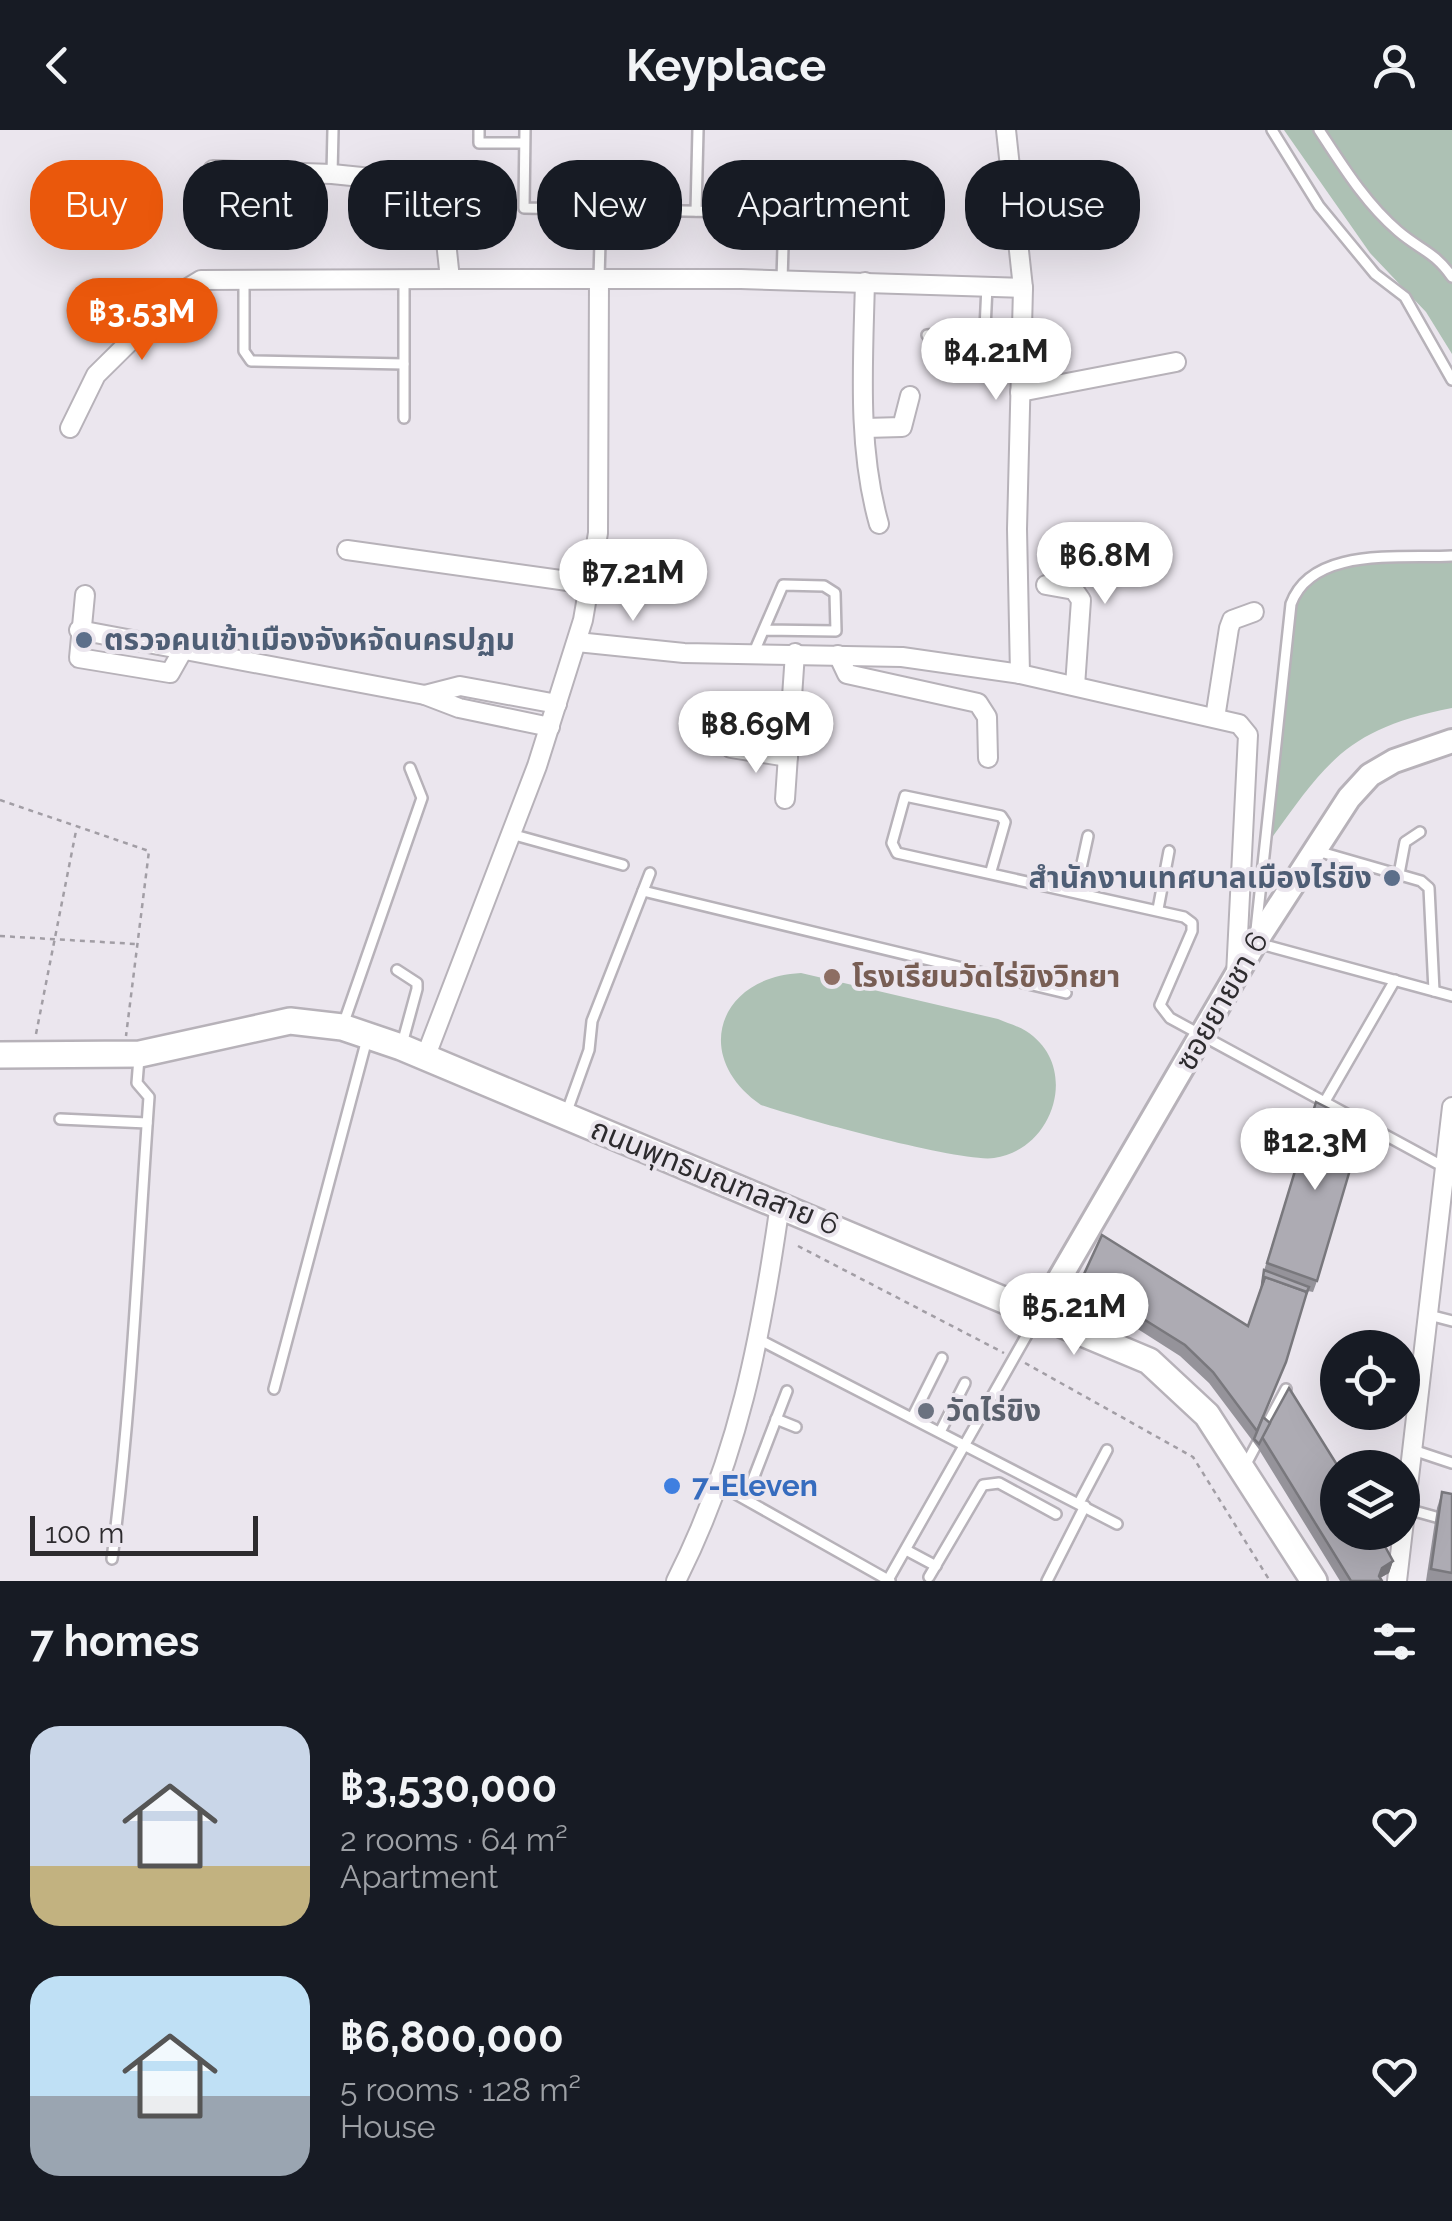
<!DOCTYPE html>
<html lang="en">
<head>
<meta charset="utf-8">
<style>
	:root { --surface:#171b24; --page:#20242c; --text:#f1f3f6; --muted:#9ea1a6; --accent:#ea580c }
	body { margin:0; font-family:Raleway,"Noto Sans Thai",sans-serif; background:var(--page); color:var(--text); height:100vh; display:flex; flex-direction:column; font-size:38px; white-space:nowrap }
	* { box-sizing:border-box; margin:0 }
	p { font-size:32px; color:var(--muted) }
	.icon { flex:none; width:55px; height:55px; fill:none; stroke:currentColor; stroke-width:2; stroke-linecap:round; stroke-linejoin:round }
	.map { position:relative; height:1451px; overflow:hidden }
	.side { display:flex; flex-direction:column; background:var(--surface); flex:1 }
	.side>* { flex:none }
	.banner { position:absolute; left:30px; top:30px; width:1392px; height:90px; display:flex; gap:20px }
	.controls { position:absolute; left:1320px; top:1200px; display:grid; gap:20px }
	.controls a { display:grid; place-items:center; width:100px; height:100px; border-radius:50%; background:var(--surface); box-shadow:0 10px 40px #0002; font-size:50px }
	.scale { position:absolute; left:30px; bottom:25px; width:228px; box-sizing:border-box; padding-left:10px; border:5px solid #2d2b2e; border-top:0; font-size:28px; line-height:35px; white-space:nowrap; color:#2d2b2e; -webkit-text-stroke:8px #ebe6ee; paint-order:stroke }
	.price { position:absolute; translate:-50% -85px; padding:0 22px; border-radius:35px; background:#fff; color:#222; font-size:32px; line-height:65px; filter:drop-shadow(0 2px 5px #0008) }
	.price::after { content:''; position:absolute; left:50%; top:60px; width:30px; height:22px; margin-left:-15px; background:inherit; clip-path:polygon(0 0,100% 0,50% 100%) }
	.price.active { background:var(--accent); color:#fff }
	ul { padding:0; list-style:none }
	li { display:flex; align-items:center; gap:30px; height:250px; padding:0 30px }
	li span { display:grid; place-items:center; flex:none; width:280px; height:200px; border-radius:30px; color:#555 }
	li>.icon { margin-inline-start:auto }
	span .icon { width:120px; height:120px; fill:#fffc; stroke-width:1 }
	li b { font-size:42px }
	h2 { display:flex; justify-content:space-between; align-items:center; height:120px; padding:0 30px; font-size:42px }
	.pill { padding:0 35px; border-radius:40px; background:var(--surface); box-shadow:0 10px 40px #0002; font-size:35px; line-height:90px }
	.pill.active { background:var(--accent); color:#fff }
	header { display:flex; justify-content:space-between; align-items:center; height:130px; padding:0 30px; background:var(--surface); font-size:45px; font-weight:700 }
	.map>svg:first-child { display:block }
	.green { fill:#adc1b4 }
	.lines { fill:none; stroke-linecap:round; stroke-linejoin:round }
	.service-casing { stroke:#b7b2b9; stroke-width:14 }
	.minor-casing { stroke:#b7b2b9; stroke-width:22 }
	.tertiary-casing { stroke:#b7b2b9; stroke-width:28 }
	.secondary-casing { stroke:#b7b2b9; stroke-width:30 }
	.path { stroke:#a29ea5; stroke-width:2.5; stroke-dasharray:5 5; stroke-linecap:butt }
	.service { stroke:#fff; stroke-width:9 }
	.minor { stroke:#fff; stroke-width:18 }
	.tertiary { stroke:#fff; stroke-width:22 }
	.secondary { stroke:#fff; stroke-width:25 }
	.wall { fill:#95939a }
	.shaded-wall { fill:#79787d }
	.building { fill:#adabb3; stroke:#79787d; stroke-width:2.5 }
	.service-dot { fill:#5c6f8a; stroke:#ebe6ee; stroke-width:4 }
	.education-dot { fill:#8d6e63; stroke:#ebe6ee; stroke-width:4 }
	.worship-dot { fill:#6b7280; stroke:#ebe6ee; stroke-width:4 }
	.shop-dot { fill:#3f7fe0; stroke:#ebe6ee; stroke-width:4 }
	.labels { text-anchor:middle; stroke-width:8; stroke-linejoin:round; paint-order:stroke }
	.service-label { font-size:30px; font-weight:bold; fill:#4e5e75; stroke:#ebe6ee; text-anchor:start }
	.education-label { font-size:30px; font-weight:bold; fill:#785e54; stroke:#ebe6ee; text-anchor:start }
	.street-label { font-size:30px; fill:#2d2b2e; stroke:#ebe6ee }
	.worship-label { font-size:30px; font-weight:bold; fill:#5b616d; stroke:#ebe6ee; text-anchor:start }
	.shop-label { font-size:30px; font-weight:bold; fill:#366cbe; stroke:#ebe6ee; text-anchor:start }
</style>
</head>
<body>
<header><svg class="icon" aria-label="back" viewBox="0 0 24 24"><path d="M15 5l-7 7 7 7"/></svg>Keyplace<svg class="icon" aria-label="person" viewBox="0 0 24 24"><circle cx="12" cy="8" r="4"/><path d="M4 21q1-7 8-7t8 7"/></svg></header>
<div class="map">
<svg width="1452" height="1451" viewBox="0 0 1452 1451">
	<rect width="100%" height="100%" fill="#ebe6ee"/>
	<g class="green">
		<polygon points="1284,0 1452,0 1452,224 1426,182 1370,123"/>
		<path d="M1452 426V578C1347 599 1328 630 1268 713L1287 514 1297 458 1335 435Z"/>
		<path d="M801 843 998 889C1007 893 1018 896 1026 901 1081 936 1054 1020 994 1028 961 1033 799 988 761 975 691 927 718 847 801 843Z"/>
	</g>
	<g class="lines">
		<g class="service-casing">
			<g id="service">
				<polyline points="479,0 479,13 524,13"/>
				<polyline points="525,0 524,78 838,84"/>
				<polyline points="1272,0 1319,76 1375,144 1405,167 1452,250"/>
				<path d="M1319 0C1342 35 1366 74 1398 101 1420 120 1434 121 1452 147"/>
				<polyline points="332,44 333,0"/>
				<polyline points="564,79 600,112 638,81"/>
				<polyline points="696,81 698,0"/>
				<polyline points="599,148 600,112"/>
				<polyline points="244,150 244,221 251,231 404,234"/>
				<polyline points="782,150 784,83"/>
				<polyline points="404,151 404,288"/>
				<polyline points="927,205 985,199 987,156"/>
				<polyline points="754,522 783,455 824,456 835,463 836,501 764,500"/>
				<polyline points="511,704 623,735"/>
				<polyline points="1317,721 1421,751 1429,758 1434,861"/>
				<polyline points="991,741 1005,692 1001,686 905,666 892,713 897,723 1184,787 1192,793 1192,801 1160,875 1170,888 1444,1037"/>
				<polyline points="1399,744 1405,712 1420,702"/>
				<polyline points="643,761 1066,863"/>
				<polyline points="1076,761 1088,706"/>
				<polyline points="1158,779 1169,721"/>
				<path d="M1256 800 1291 474C1312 416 1401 429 1452 426"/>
				<polyline points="1257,813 1452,866"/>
				<polyline points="397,840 417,853 417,859 402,914"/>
				<polyline points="343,895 422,668 410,638"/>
				<polyline points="1324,973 1395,850"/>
				<polyline points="566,984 589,920 592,891 650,743"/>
				<polyline points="60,989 147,993"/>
				<polyline points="1429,1185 1452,1191"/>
				<polyline points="760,1210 1117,1394"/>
				<polyline points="274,1259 367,909"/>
				<polyline points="912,1288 942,1228"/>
				<polyline points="776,1289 796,1297"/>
				<polyline points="940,1302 965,1253"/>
				<polyline points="1413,1320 1452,1333"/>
				<polyline points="1245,1336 1286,1259"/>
				<polyline points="718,1354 890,1451"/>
				<polyline points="750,1357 787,1261"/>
				<polyline points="1079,1373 1107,1320"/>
				<polyline points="1407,1379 1443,1389"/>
				<polyline points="906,1420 936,1436"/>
				<path d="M112 1429C132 1276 138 1121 149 967L137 953 139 928"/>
				<polyline points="929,1447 983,1355 999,1353 1056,1384"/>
				<polyline points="888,1450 1037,1187"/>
				<polyline points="1047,1451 1085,1376"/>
			</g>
		</g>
		<g class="minor-casing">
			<g id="minor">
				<polyline points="1006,0 1023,158 1017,399 1020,544"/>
				<polyline points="213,40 332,44 440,55 450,149 741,149 1023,158"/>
				<path d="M865 152C863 232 857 317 879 394"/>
				<polyline points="1020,262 1176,232"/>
				<polyline points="70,298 96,245 178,164 201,150 450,149"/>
				<polyline points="865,298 902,297 910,266"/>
				<polyline points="347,420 589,454"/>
				<polyline points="1046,455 1074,460 1081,470 1075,556"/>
				<polyline points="85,465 79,528 170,543 183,520"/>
				<polyline points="79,500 425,565 459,578 550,597"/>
				<polyline points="577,512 684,523 902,527 1020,544 1239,594 1248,605 1236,845"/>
				<polyline points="838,525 847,544 978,573 987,587 988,628"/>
				<polyline points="425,565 460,556 557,574"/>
				<polyline points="1215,588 1229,498 1232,490 1254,482"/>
				<polyline points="731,618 788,627"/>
				<polyline points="785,669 795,523"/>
				<polyline points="425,928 537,636 583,490 598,403 599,148"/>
				<path d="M676 1451C738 1329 761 1208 780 1074"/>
				<polyline points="1397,1451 1452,977"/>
			</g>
		</g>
		<g class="tertiary-casing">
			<polyline id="tertiary" points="1040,1182 1255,813 1349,668 1370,645 1394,631 1452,611"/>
		</g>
		<g class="secondary-casing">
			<polyline id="secondary" points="0,925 140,924 290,891 342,897 401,917 1149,1231 1207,1285 1314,1451"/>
		</g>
		<g class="path">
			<polyline points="0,670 149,721 126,906"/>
			<polyline points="0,806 136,814"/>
			<polyline points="36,904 76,701"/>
			<polyline points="798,1116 1004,1223"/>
			<polyline points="1025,1233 1193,1327 1270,1451"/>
		</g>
		<use href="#service" class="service"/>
		<use href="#minor" class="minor"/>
		<use href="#tertiary" class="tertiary"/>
		<use href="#secondary" class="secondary"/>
	</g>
	<g class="wall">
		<polygon points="1312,983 1317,1151 1313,1162 1308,1161 1263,1287 1338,1402 1389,1404 1385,1415 1393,1431 1389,1443 1380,1448 1382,1451 1340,1451 1258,1318 1209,1253 1180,1226 1133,1196 1074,1169 1078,1157 1248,1196 1260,1159 1263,1144"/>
		<polygon points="1442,1362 1452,1364 1452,1451 1426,1451 1437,1378"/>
	</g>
	<polygon class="shaded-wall" points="1393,1431 1389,1443 1378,1449 1382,1438"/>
	<g class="building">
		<polygon points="1316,972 1363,996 1317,1151 1267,1133"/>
		<polygon points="1102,1105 1248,1196 1265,1147 1307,1162 1286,1232 1257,1301 1213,1242 1185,1215 1137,1185 1078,1157"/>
		<polygon points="1264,1140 1309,1157 1306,1164 1307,1162 1265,1147 1262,1155"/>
		<polygon points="1289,1258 1339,1338 1338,1338 1338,1402 1388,1402 1389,1404 1381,1409 1393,1431 1382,1438 1379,1446 1382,1451 1351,1451 1262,1307"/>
		<polygon points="1263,1287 1270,1293 1259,1314 1254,1309"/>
		<polygon points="1442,1362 1452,1364 1452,1443 1431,1439"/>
	</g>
	<g class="service-dot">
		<circle cx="84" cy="510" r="10"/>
		<circle cx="1392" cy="748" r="10"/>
	</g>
	<circle class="education-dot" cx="832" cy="847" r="10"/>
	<circle class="worship-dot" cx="926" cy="1281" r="10"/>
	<circle class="shop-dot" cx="672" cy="1356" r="10"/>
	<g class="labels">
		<g class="service-label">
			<text x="104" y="520">ตรวจคนเข้าเมืองจังหจัดนครปฏม</text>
			<text x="1372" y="758" text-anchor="end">สำนักงานเทศบาลเมืองไร่ขิง</text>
		</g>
		<g class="education-label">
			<text x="852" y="857">โรงเรียนวัดไร่ขิงวิทยา</text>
		</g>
		<g class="street-label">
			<text transform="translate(1222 871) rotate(-60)" y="10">ซอยยายชา 6</text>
			<text transform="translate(715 1047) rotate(22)" y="10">ถนนพุทธมณฑลสาย 6</text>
		</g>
		<g class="worship-label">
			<text x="946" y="1291">วัดไร่ขิง</text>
		</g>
		<g class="shop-label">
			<text x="692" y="1366">7-Eleven</text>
		</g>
	</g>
</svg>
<div class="controls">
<a><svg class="icon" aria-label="locate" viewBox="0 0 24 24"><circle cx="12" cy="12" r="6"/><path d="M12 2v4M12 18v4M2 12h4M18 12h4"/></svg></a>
<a><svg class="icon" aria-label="layers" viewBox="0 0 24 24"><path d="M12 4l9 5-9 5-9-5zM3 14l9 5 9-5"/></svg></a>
</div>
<div class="scale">100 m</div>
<b class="price active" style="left:142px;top:233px">฿3.53M</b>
<b class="price" style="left:996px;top:273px">฿4.21M</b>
<b class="price" style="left:1105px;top:477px">฿6.8M</b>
<b class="price" style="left:633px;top:494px">฿7.21M</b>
<b class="price" style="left:756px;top:646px">฿8.69M</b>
<b class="price" style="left:1315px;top:1063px">฿12.3M</b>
<b class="price" style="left:1074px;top:1228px">฿5.21M</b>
<div class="banner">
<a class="pill active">Buy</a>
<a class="pill">Rent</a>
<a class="pill">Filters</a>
<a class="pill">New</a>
<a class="pill">Apartment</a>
<a class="pill">House</a>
</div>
</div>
<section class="side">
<h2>7 homes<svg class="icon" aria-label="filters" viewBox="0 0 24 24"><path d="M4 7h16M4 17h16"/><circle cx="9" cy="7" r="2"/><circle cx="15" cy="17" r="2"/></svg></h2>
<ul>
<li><span style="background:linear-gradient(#c9d6e8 70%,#c2b280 0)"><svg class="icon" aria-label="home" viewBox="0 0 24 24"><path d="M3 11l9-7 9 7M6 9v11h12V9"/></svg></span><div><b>฿3,530,000</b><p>2 rooms · 64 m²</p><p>Apartment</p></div><svg class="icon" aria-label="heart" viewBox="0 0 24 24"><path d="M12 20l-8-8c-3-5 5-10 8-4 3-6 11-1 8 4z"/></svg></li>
<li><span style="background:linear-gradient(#bfe0f5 60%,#9aa5b1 0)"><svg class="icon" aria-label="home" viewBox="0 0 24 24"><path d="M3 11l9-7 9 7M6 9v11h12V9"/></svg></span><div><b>฿6,800,000</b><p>5 rooms · 128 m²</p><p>House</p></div><svg class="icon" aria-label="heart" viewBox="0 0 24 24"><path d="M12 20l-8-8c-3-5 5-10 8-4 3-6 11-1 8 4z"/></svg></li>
</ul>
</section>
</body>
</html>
